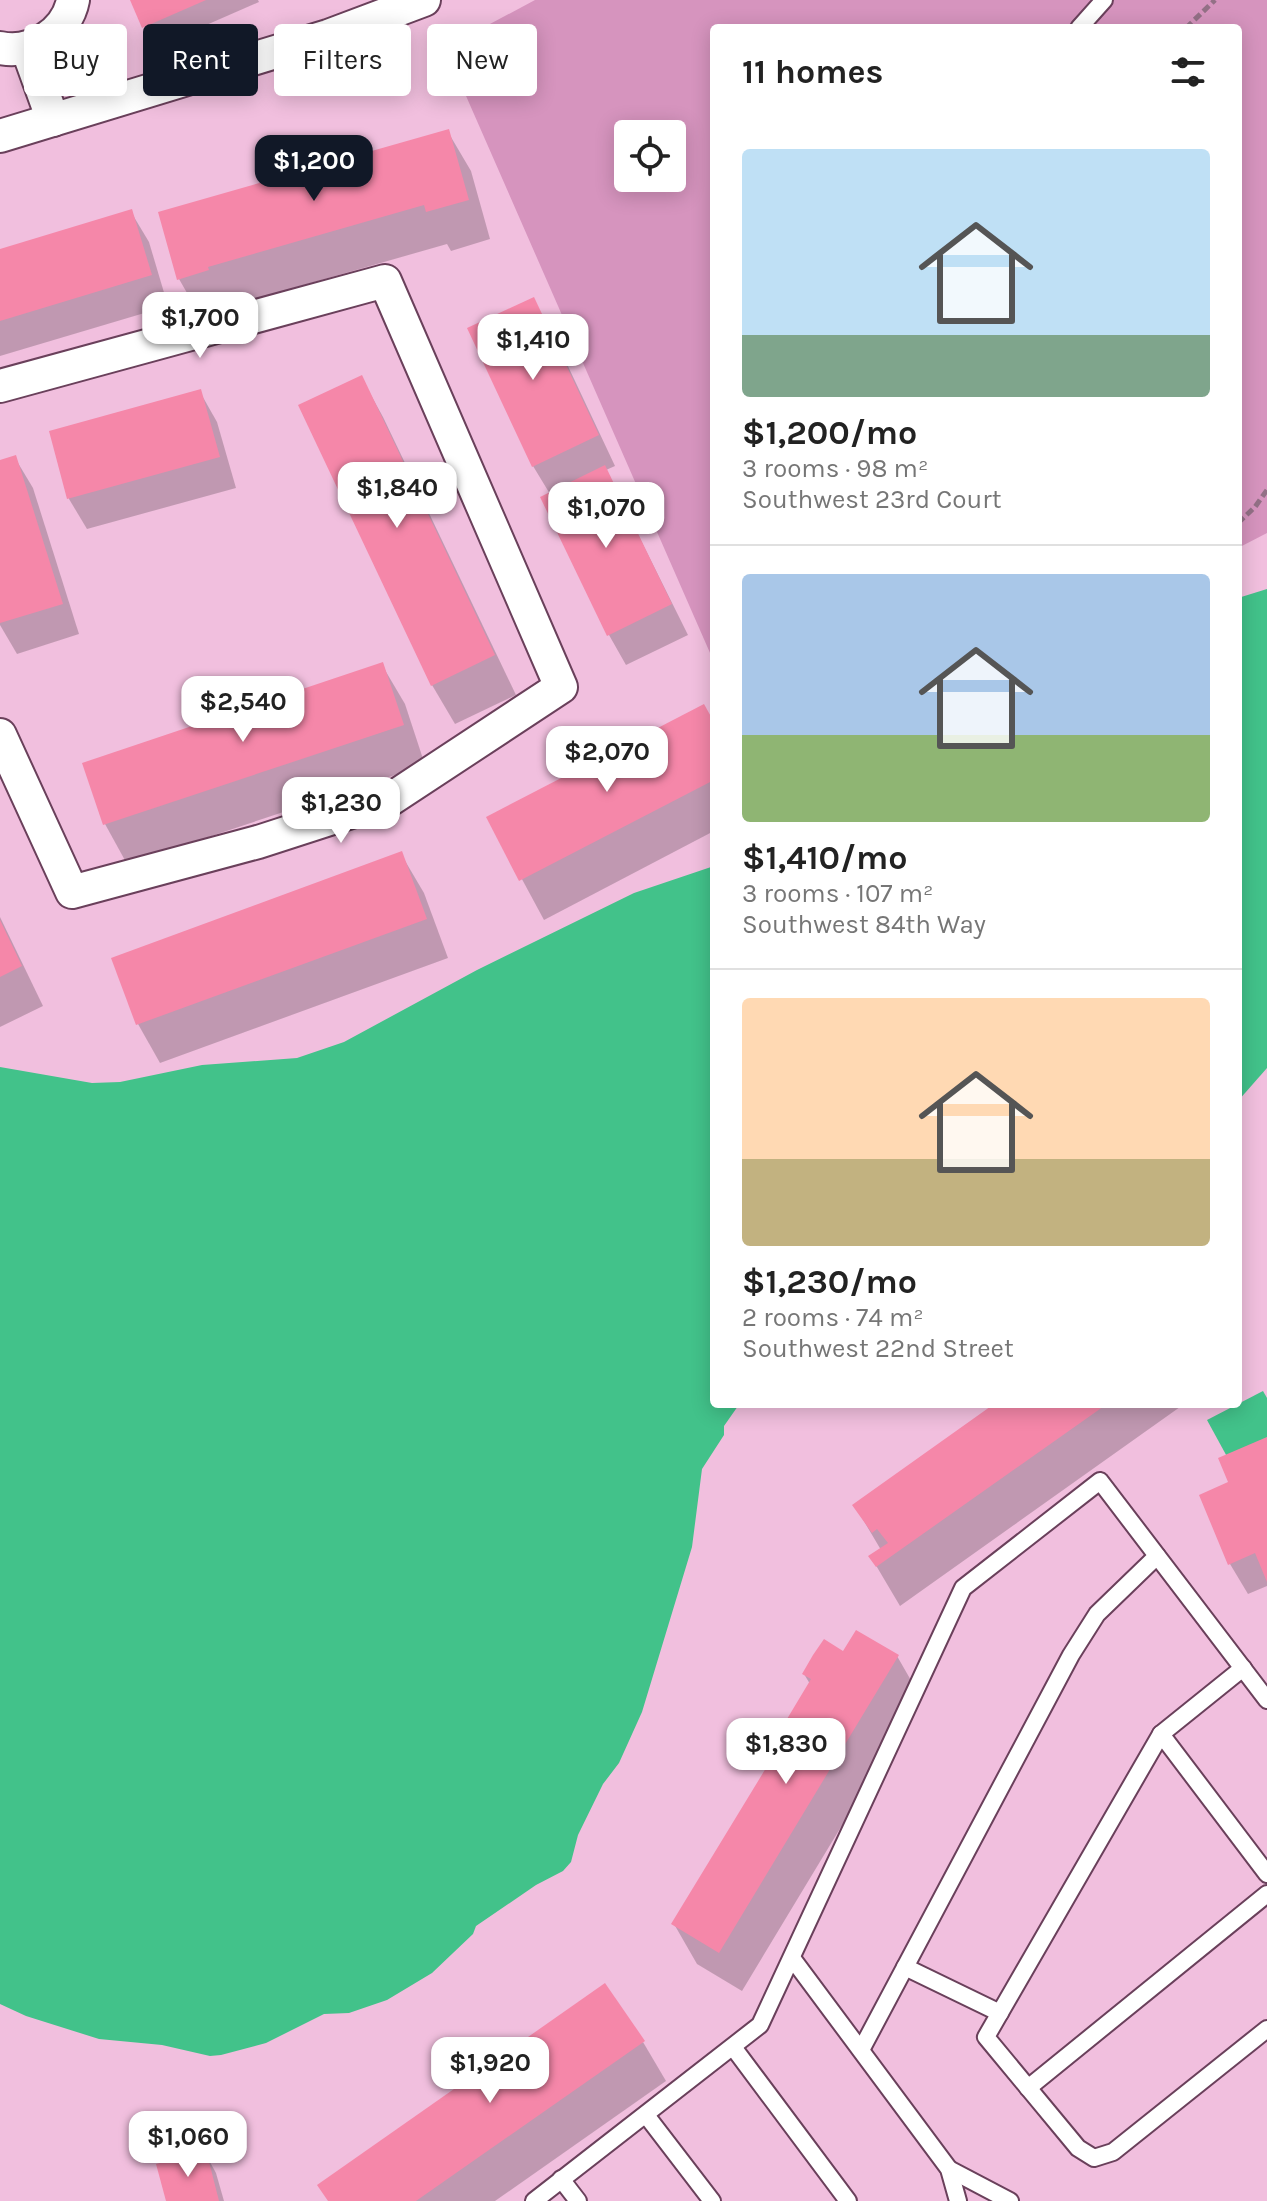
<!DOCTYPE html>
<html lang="en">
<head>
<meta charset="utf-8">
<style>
	:root { --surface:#fff; --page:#f6f6f6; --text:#222; --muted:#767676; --line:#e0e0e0; --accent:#111827 }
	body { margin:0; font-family:Karla,sans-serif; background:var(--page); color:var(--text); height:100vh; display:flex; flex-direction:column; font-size:30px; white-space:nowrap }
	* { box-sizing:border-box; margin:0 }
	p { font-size:26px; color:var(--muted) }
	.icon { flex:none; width:44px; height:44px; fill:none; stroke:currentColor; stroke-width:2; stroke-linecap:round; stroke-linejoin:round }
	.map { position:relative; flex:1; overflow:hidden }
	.sheet { position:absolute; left:710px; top:24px; width:532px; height:1384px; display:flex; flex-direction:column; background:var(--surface); border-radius:8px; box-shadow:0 4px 20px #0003 }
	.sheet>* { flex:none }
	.top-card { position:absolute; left:24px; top:24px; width:566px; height:72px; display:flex; gap:16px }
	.buttons { position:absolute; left:614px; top:120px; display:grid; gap:16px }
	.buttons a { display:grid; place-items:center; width:72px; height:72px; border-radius:8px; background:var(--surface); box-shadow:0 4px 20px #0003; font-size:40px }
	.price { position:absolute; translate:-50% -68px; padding:0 18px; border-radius:16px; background:#fff; color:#222; font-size:26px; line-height:52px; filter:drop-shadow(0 2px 4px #0008) }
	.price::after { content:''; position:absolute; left:50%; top:48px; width:24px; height:18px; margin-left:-12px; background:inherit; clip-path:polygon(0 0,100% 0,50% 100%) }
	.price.active { background:var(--accent); color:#fff }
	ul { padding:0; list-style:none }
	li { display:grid; align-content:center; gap:16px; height:424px; padding:0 32px }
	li+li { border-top:2px solid var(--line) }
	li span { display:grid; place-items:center; height:248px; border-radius:8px; color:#555 }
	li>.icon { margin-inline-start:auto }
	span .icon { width:144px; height:144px; fill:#fffc; stroke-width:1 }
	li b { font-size:34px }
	h2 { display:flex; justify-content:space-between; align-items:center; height:96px; padding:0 32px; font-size:34px }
	.pill { padding:0 28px; border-radius:8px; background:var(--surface); box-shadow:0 4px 20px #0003; font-size:28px; line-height:72px }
	.pill.active { background:var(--accent); color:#fff }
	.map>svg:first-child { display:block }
	.green { fill:#d694be; fill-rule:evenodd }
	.water { fill:#42c28a }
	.shadow { fill:#0003 }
	.building { fill:#f587a9 }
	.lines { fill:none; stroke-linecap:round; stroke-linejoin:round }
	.service-casing { stroke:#6a405b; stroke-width:20 }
	.minor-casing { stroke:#6a405b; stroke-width:36 }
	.path { stroke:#937086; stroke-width:5; stroke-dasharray:8 4; stroke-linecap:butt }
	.service { stroke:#fff; stroke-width:16 }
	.minor { stroke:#fff; stroke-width:32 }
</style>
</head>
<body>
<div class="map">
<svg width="1267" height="2201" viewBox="0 0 1267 2201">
	<rect width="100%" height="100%" fill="#f1bfde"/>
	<path class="green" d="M535 0H1267V533L1238 548V28H714V662L445 48ZM628 134H672V178H628Z"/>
	<g class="water">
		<polygon points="1267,589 1267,1068 1238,1101 1238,598"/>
		<polygon points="714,866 714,1404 747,1404 738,1406 724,1426 724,1435 702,1469 692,1547 642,1712 619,1763 603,1784 578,1835 571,1862 563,1871 536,1885 476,1926 473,1934 432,1973 387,2000 349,2013 324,2014 266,2043 221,2055 210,2056 162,2045 99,2039 26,2016 0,2004 0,1067 92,1083 120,1082 202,1065 297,1058 344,1042 477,970 634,893"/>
		<polygon points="1263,1391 1267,1398 1267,1498 1254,1506 1207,1420"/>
	</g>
	<g class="shadow">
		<polygon points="134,0 258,0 259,2 156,47 144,27"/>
		<polygon points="448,132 471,171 490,239 451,251 447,244 230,306 230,310 202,319 179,279"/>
		<polygon points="131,212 149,242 168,306 0,356 0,251"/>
		<polygon points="533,300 551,330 615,466 606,470 688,635 626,665 609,635 550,494 533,466"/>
		<polygon points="361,377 383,417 516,695 455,724 432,685"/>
		<polygon points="200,392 217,422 236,488 87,529 69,499 51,432"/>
		<polygon points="15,458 33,488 79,634 17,654 0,625 0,462"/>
		<polygon points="382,665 405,704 425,765 127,864 105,824"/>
		<polygon points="714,725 714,831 544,920 489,818"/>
		<polygon points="401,854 424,893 448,958 160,1063 138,1024"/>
		<polygon points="0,917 43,1006 0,1027"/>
		<polygon points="998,1404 1178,1404 1180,1407 900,1606 871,1557 881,1550 855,1506"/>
		<polygon points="1267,1439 1267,1586 1248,1594 1230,1564 1202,1496 1231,1484"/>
		<polygon points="844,1654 897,1656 920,1696 742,1991 697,1964 674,1924 798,1745 786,1724 810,1684 804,1674"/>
		<polygon points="643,2042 666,2081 495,2201 329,2201"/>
		<polygon points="205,2153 216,2173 224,2201 168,2201"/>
	</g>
	<g class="building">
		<polygon points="130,0 206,0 142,28"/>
		<polygon points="449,129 469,200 426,212 424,205 208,267 209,270 177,280 158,212"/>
		<polygon points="132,209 152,275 0,321 0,249"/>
		<polygon points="534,297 599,435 532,467 467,328"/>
		<polygon points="362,375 495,655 431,686 298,405"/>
		<polygon points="201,389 220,457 67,499 49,431"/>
		<polygon points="16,455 63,604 0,623 0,460"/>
		<polygon points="605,465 672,604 607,636 540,497"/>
		<polygon points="383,662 404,725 103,825 82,763"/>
		<polygon points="704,704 714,722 714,780 519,881 486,817"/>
		<polygon points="402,851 427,919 136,1025 111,958"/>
		<polygon points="0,920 22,966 0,977"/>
		<polygon points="994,1404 1107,1404 876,1567 868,1556 888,1543 877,1529 872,1533 852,1505"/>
		<polygon points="1267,1437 1267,1582 1255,1553 1228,1565 1199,1495 1228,1482 1218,1458"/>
		<polygon points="856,1630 899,1655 719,1953 671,1924 777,1750 789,1757 802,1735 784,1724 811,1679 802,1674 813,1655 824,1639 843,1651"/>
		<polygon points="605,1983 645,2041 416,2201 328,2201 317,2185"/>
		<polygon points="206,2150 219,2201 166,2201 156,2164"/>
	</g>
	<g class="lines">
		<g class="service-casing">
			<g id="service">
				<polyline points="1079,28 1104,0"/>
				<polyline points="1243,1668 1161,1734 986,2037 1078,2148 1094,2158 1113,2152 1267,2029"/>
				<polyline points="1161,1734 1267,1874"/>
				<polyline points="792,1958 949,2169 958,2201"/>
				<polyline points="905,1967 1000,2013"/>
				<polyline points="733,2047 848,2201"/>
				<polyline points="861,2050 1071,1655 1097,1614 1157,1556"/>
				<polyline points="1028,2088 1267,1894"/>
				<polyline points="646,2115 712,2201"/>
				<polyline points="949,2169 1010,2201"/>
				<polyline points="561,2179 578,2201"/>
				<polyline points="534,2201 760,2025 963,1588 1100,1481 1267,1700"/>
			</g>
		</g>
		<g class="minor-casing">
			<g id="minor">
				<path d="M0 48C32 55 67 32 73 0"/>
				<polyline points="27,48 53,120"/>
				<polyline points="0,136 328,36 424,0"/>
				<polyline points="0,386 385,281 561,687 391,799 258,842 72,892 0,735"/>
			</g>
		</g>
		<g class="path">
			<polyline points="1186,28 1215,0"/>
			<polyline points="1238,523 1255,507 1267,490"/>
		</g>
		<use href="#service" class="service"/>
		<use href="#minor" class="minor"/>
	</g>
</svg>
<div class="buttons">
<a><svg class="icon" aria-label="locate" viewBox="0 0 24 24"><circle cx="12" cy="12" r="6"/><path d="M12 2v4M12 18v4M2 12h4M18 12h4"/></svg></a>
</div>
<b class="price active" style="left:314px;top:203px">$1,200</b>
<b class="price" style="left:200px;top:360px">$1,700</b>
<b class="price" style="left:533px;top:382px">$1,410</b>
<b class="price" style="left:397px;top:530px">$1,840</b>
<b class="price" style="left:606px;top:550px">$1,070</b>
<b class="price" style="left:243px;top:744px">$2,540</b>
<b class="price" style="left:607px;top:794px">$2,070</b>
<b class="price" style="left:341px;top:845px">$1,230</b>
<b class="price" style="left:786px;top:1786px">$1,830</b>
<b class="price" style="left:490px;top:2105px">$1,920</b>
<b class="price" style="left:188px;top:2179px">$1,060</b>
<div class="top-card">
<a class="pill">Buy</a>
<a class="pill active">Rent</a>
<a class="pill">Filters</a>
<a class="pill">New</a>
</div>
<section class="sheet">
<h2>11 homes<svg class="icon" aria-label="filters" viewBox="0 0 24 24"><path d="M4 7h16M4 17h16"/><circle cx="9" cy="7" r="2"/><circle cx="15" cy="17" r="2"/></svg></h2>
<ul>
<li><span style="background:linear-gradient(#bfe0f5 75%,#7fa58c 0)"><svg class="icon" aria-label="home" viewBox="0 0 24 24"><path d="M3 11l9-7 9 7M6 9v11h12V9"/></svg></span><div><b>$1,200/mo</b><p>3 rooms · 98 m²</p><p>Southwest 23rd Court</p></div></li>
<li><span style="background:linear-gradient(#a9c7e8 65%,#8fb573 0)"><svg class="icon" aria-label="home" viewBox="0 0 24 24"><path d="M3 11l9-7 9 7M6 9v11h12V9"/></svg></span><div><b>$1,410/mo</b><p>3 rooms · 107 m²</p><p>Southwest 84th Way</p></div></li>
<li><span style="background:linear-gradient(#ffd9b3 65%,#c2b280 0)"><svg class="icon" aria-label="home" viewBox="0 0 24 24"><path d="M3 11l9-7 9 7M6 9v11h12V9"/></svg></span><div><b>$1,230/mo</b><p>2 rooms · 74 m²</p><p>Southwest 22nd Street</p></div></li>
</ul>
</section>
</div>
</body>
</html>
